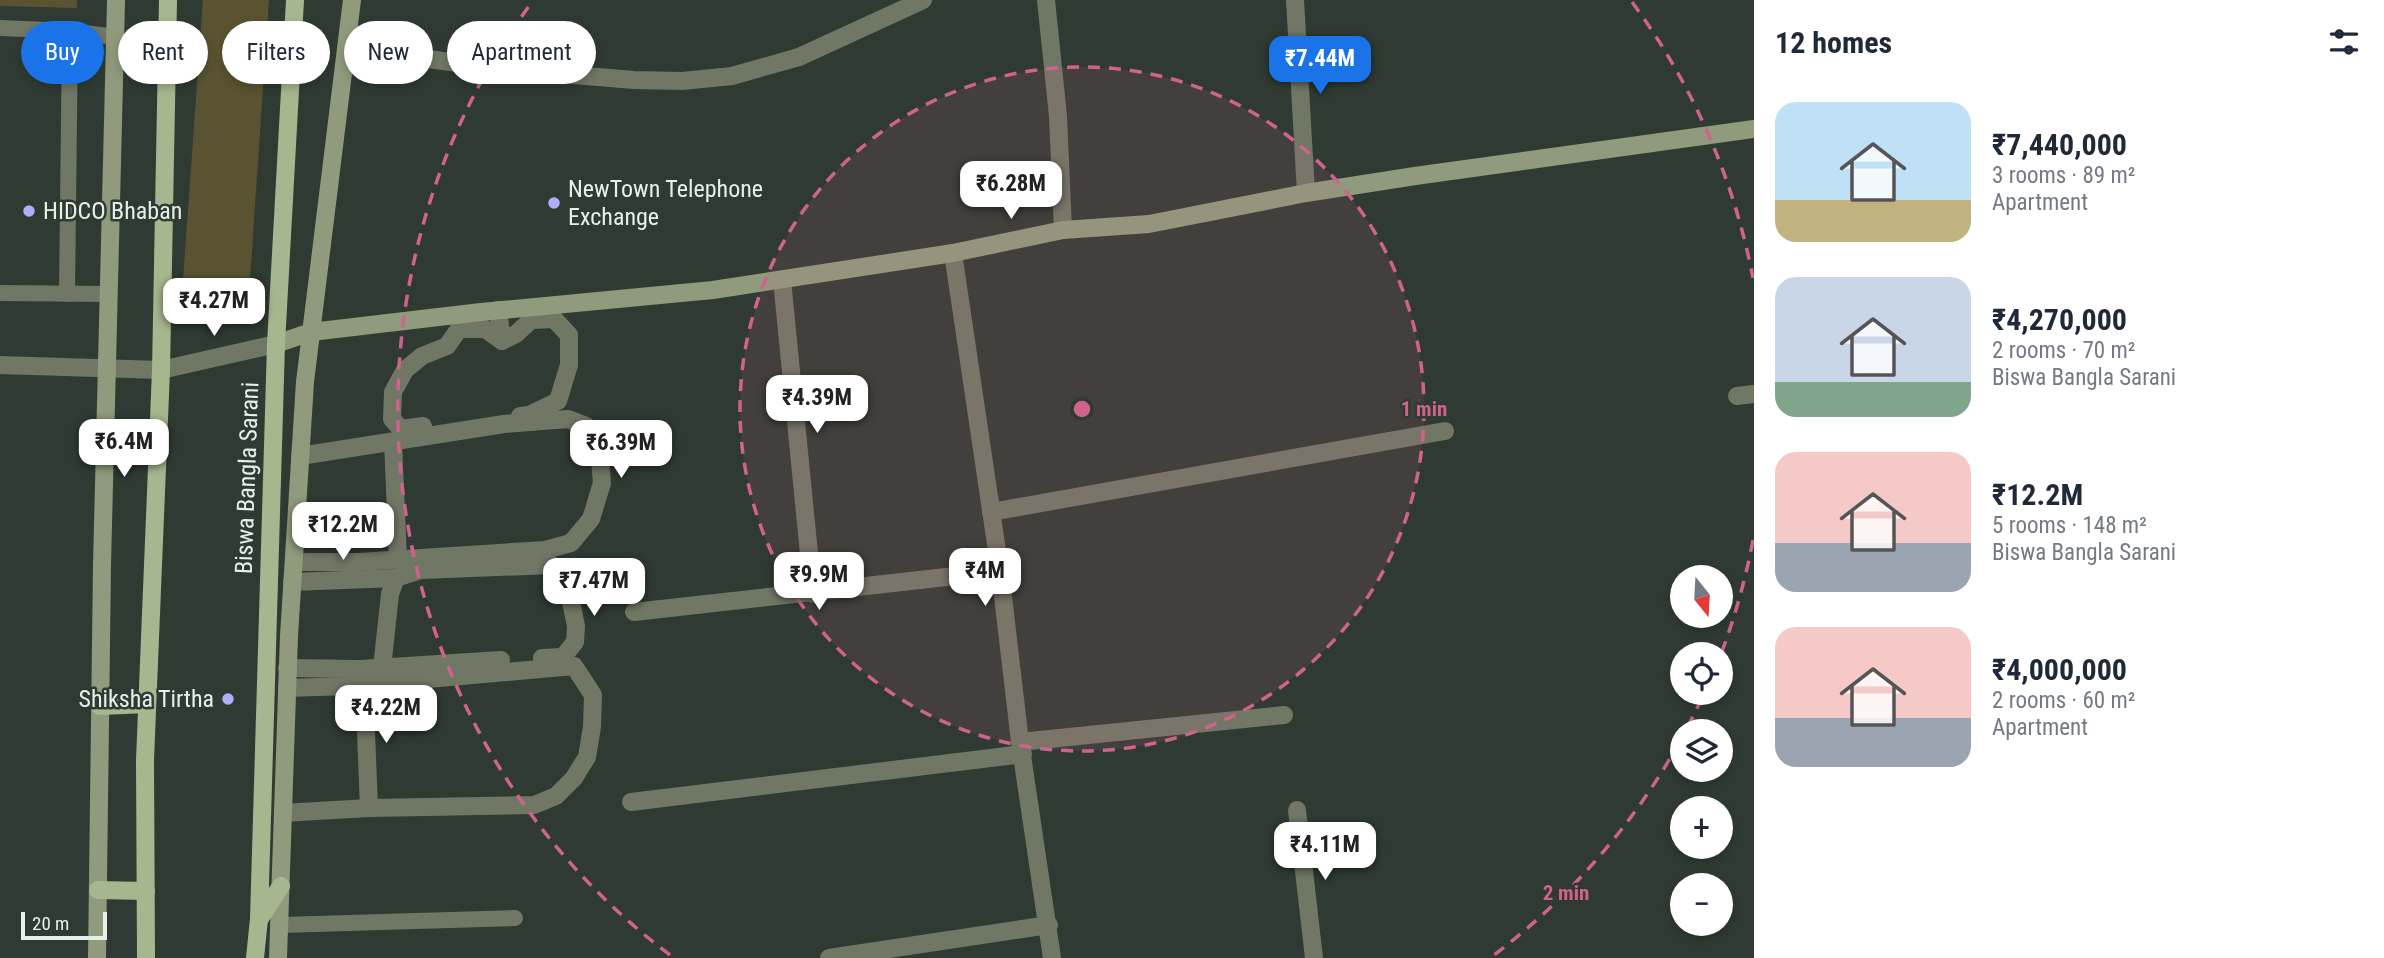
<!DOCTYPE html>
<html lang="en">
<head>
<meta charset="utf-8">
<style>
	:root { --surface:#fff; --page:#f6f6f7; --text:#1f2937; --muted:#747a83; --accent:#1a73e8 }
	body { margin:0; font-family:"Roboto Condensed",sans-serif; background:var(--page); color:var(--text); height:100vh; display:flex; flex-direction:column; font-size:26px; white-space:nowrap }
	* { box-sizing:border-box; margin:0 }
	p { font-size:23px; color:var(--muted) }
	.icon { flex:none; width:38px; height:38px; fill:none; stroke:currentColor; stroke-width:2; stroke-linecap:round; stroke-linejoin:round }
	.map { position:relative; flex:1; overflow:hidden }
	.sheet { display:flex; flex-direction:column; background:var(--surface); width:630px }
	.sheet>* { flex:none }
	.banner { position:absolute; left:21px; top:21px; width:665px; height:63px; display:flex; gap:14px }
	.needle { width:46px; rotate:162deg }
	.controls { position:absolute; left:1670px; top:565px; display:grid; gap:14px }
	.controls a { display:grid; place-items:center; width:63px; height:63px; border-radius:50%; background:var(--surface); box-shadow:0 4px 10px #0003; font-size:35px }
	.scale { position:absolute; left:21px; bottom:18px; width:86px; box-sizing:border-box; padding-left:7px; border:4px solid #e7efe9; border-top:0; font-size:19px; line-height:24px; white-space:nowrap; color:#e7efe9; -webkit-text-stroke:5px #2f3b32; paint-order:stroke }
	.price { position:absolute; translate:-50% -60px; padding:0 16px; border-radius:14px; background:#fff; color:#222; font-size:23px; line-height:46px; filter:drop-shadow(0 2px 4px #0008) }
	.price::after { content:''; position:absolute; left:50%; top:42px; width:21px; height:16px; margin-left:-10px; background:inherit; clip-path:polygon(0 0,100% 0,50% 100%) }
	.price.active { background:var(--accent); color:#fff }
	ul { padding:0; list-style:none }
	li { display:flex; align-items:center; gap:21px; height:175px; padding:0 21px }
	li span { display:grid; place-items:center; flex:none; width:196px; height:140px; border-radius:21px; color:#555 }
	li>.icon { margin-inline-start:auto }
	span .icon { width:84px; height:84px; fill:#fffc; stroke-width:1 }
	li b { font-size:30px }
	h2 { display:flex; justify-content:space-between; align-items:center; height:84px; padding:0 21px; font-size:30px }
	.chip { padding:0 24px; border-radius:32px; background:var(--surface); box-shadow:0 4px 10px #0003; font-size:24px; line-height:63px }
	.chip.active { background:var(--accent); color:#fff }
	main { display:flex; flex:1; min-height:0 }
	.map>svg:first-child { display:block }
	.green { fill:#5a5332 }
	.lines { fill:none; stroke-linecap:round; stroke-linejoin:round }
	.lane { stroke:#707764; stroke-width:16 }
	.street { stroke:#707764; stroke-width:18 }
	.secondary { stroke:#8f9b7c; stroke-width:18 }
	.primary { stroke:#a6b68e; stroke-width:18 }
	.ring { fill:none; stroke:#cf638d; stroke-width:3.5; stroke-dasharray:12 9 }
	.poi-dot { fill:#b3adf9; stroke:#2f3b32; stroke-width:2.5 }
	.labels { text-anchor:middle; stroke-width:5; stroke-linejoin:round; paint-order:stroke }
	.poi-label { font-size:24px; fill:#e7efe9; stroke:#2f3b32; text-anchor:start }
	.street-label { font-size:24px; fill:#e7efe9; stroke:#2f3b32 }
	.centre { fill:#cf638d; stroke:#2f3b32; stroke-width:3.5 }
	.ring-label { font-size:21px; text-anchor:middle; font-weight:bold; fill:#cf638d; stroke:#2f3b32; stroke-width:5; stroke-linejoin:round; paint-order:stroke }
</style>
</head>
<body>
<main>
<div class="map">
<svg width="1754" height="958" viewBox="0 0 1754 958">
	<rect width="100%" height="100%" fill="#2f3b32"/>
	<g class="green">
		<polygon points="0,0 77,0 77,8 0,6"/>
		<polygon points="203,0 269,0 247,323 180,322"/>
	</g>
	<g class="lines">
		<g class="lane">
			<polyline points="0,28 70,31 115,37"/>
			<polyline points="0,293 109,294"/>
			<polyline points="67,294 70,31"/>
			<polyline points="280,925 515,918"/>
		</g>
		<g class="street">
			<polyline points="1046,0 1058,116 1063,230"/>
			<polyline points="1295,0 1306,193"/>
			<polyline points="346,48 503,69 634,80 682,81 732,76 799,57 923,0"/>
			<polyline points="953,253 1000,571 1020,742 1052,958"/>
			<polyline points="782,280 813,594"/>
			<polyline points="498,310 502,341 516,334 531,320 554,319 569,335 569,365 558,401 529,415 520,416"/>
			<polyline points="0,365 161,370 276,344"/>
			<polyline points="1737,396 1754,394"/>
			<polyline points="423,426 401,429 392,419 393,392 405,370 422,356 447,346 459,329 485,329 502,341"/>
			<polyline points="393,442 398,560"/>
			<polyline points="991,512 1445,431"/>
			<polyline points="294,562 359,562 545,550 571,543 591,519 602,483 598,437 586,426 568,419 504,424 300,456"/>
			<polyline points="292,582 396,578"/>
			<polyline points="634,612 1000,571"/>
			<polyline points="287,668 360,669 501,660"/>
			<polyline points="382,668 390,594 396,578 421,570 552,565 566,578 576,626 575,642 563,657 542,658"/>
			<polyline points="364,683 369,808"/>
			<polyline points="1020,742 1284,715"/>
			<polyline points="631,802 1023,754"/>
			<polyline points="1297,810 1314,958"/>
			<polyline points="283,813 369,808 534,805 556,796 574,778 587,757 592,727 593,695 574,666 348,686 287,688"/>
			<polyline points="829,958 1049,925"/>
		</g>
		<g class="secondary">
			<polyline points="276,344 311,332 481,312 713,290 953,253 1063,230 1149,224 1306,193 1415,176 1754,129"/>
			<polyline points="97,958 102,565 116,0"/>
			<polyline points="278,958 289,636 305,382 352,0"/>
		</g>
		<g class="primary">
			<polyline points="100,706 147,704"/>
			<polyline points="98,890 146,891"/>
			<polyline points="260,918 281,886"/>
			<polyline points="146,958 145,760 161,370 168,0"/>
			<polyline points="255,958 259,919 276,344 295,0"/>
		</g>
	</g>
	<circle cx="1082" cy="409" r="342" fill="#cf638d" fill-opacity=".12"/>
	<g class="ring">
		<circle cx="1082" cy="409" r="342"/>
		<path d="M1753 540A684 684 0 0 1 1721 654M1702 698A684 684 0 0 1 1686 730M1680 741A684 684 0 0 1 1494 955M670 955A684 684 0 0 1 532 2M1632 2A684 684 0 0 1 1753 278"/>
	</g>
	<g class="poi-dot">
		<circle cx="554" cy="203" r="7"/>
		<circle cx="29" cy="211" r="7"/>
		<circle cx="228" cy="699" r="7"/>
	</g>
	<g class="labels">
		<g class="poi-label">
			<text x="568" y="197">NewTown Telephone<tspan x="568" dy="28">Exchange</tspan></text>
			<text x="43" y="219">HIDCO Bhaban</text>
			<text x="214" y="707" text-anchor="end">Shiksha Tirtha</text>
		</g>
		<g class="street-label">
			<text transform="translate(247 478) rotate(-88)" y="8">Biswa Bangla Sarani</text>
		</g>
	</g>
	<circle cx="1082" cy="409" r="10" class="centre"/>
	<g class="ring-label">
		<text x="1424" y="416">1 min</text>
		<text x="1566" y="900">2 min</text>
	</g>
</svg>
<div class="controls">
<a><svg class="needle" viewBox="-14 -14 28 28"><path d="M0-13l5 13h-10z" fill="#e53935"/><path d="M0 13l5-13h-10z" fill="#747a83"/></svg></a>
<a><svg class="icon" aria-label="locate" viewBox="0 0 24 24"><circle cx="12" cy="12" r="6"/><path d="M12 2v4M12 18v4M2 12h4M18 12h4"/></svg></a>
<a><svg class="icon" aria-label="layers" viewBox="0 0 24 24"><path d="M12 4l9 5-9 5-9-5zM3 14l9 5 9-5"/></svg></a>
<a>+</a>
<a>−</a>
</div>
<div class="scale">20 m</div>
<b class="price active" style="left:1320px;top:96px">₹7.44M</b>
<b class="price" style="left:1011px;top:221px">₹6.28M</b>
<b class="price" style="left:214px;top:338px">₹4.27M</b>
<b class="price" style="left:817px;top:435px">₹4.39M</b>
<b class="price" style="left:124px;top:479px">₹6.4M</b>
<b class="price" style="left:621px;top:480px">₹6.39M</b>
<b class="price" style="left:343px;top:562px">₹12.2M</b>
<b class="price" style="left:985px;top:608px">₹4M</b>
<b class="price" style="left:819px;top:612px">₹9.9M</b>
<b class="price" style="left:594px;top:618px">₹7.47M</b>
<b class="price" style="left:386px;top:745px">₹4.22M</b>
<b class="price" style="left:1325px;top:882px">₹4.11M</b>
<div class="banner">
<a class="chip active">Buy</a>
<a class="chip">Rent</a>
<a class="chip">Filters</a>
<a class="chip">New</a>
<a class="chip">Apartment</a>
</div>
</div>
<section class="sheet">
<h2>12 homes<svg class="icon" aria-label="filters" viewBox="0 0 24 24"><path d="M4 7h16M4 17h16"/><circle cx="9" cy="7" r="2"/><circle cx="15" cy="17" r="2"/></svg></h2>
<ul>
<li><span style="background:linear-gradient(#bfe0f5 70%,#c2b280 0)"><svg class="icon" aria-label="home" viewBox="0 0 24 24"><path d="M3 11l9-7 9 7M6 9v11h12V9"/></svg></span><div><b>₹7,440,000</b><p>3 rooms · 89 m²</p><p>Apartment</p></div></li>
<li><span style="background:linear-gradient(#c9d6e8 75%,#7fa58c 0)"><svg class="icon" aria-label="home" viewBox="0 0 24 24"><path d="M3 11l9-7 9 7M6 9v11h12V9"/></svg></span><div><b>₹4,270,000</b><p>2 rooms · 70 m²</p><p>Biswa Bangla Sarani</p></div></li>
<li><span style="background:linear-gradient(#f6c9c9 65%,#9aa5b1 0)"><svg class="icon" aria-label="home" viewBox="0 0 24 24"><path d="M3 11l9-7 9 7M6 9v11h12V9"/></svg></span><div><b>₹12.2M</b><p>5 rooms · 148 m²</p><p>Biswa Bangla Sarani</p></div></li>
<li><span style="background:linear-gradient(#f6c9c9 65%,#9aa5b1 0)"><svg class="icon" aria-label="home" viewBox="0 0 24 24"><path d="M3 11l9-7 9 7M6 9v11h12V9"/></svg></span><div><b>₹4,000,000</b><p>2 rooms · 60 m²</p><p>Apartment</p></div></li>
</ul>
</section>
</main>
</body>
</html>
